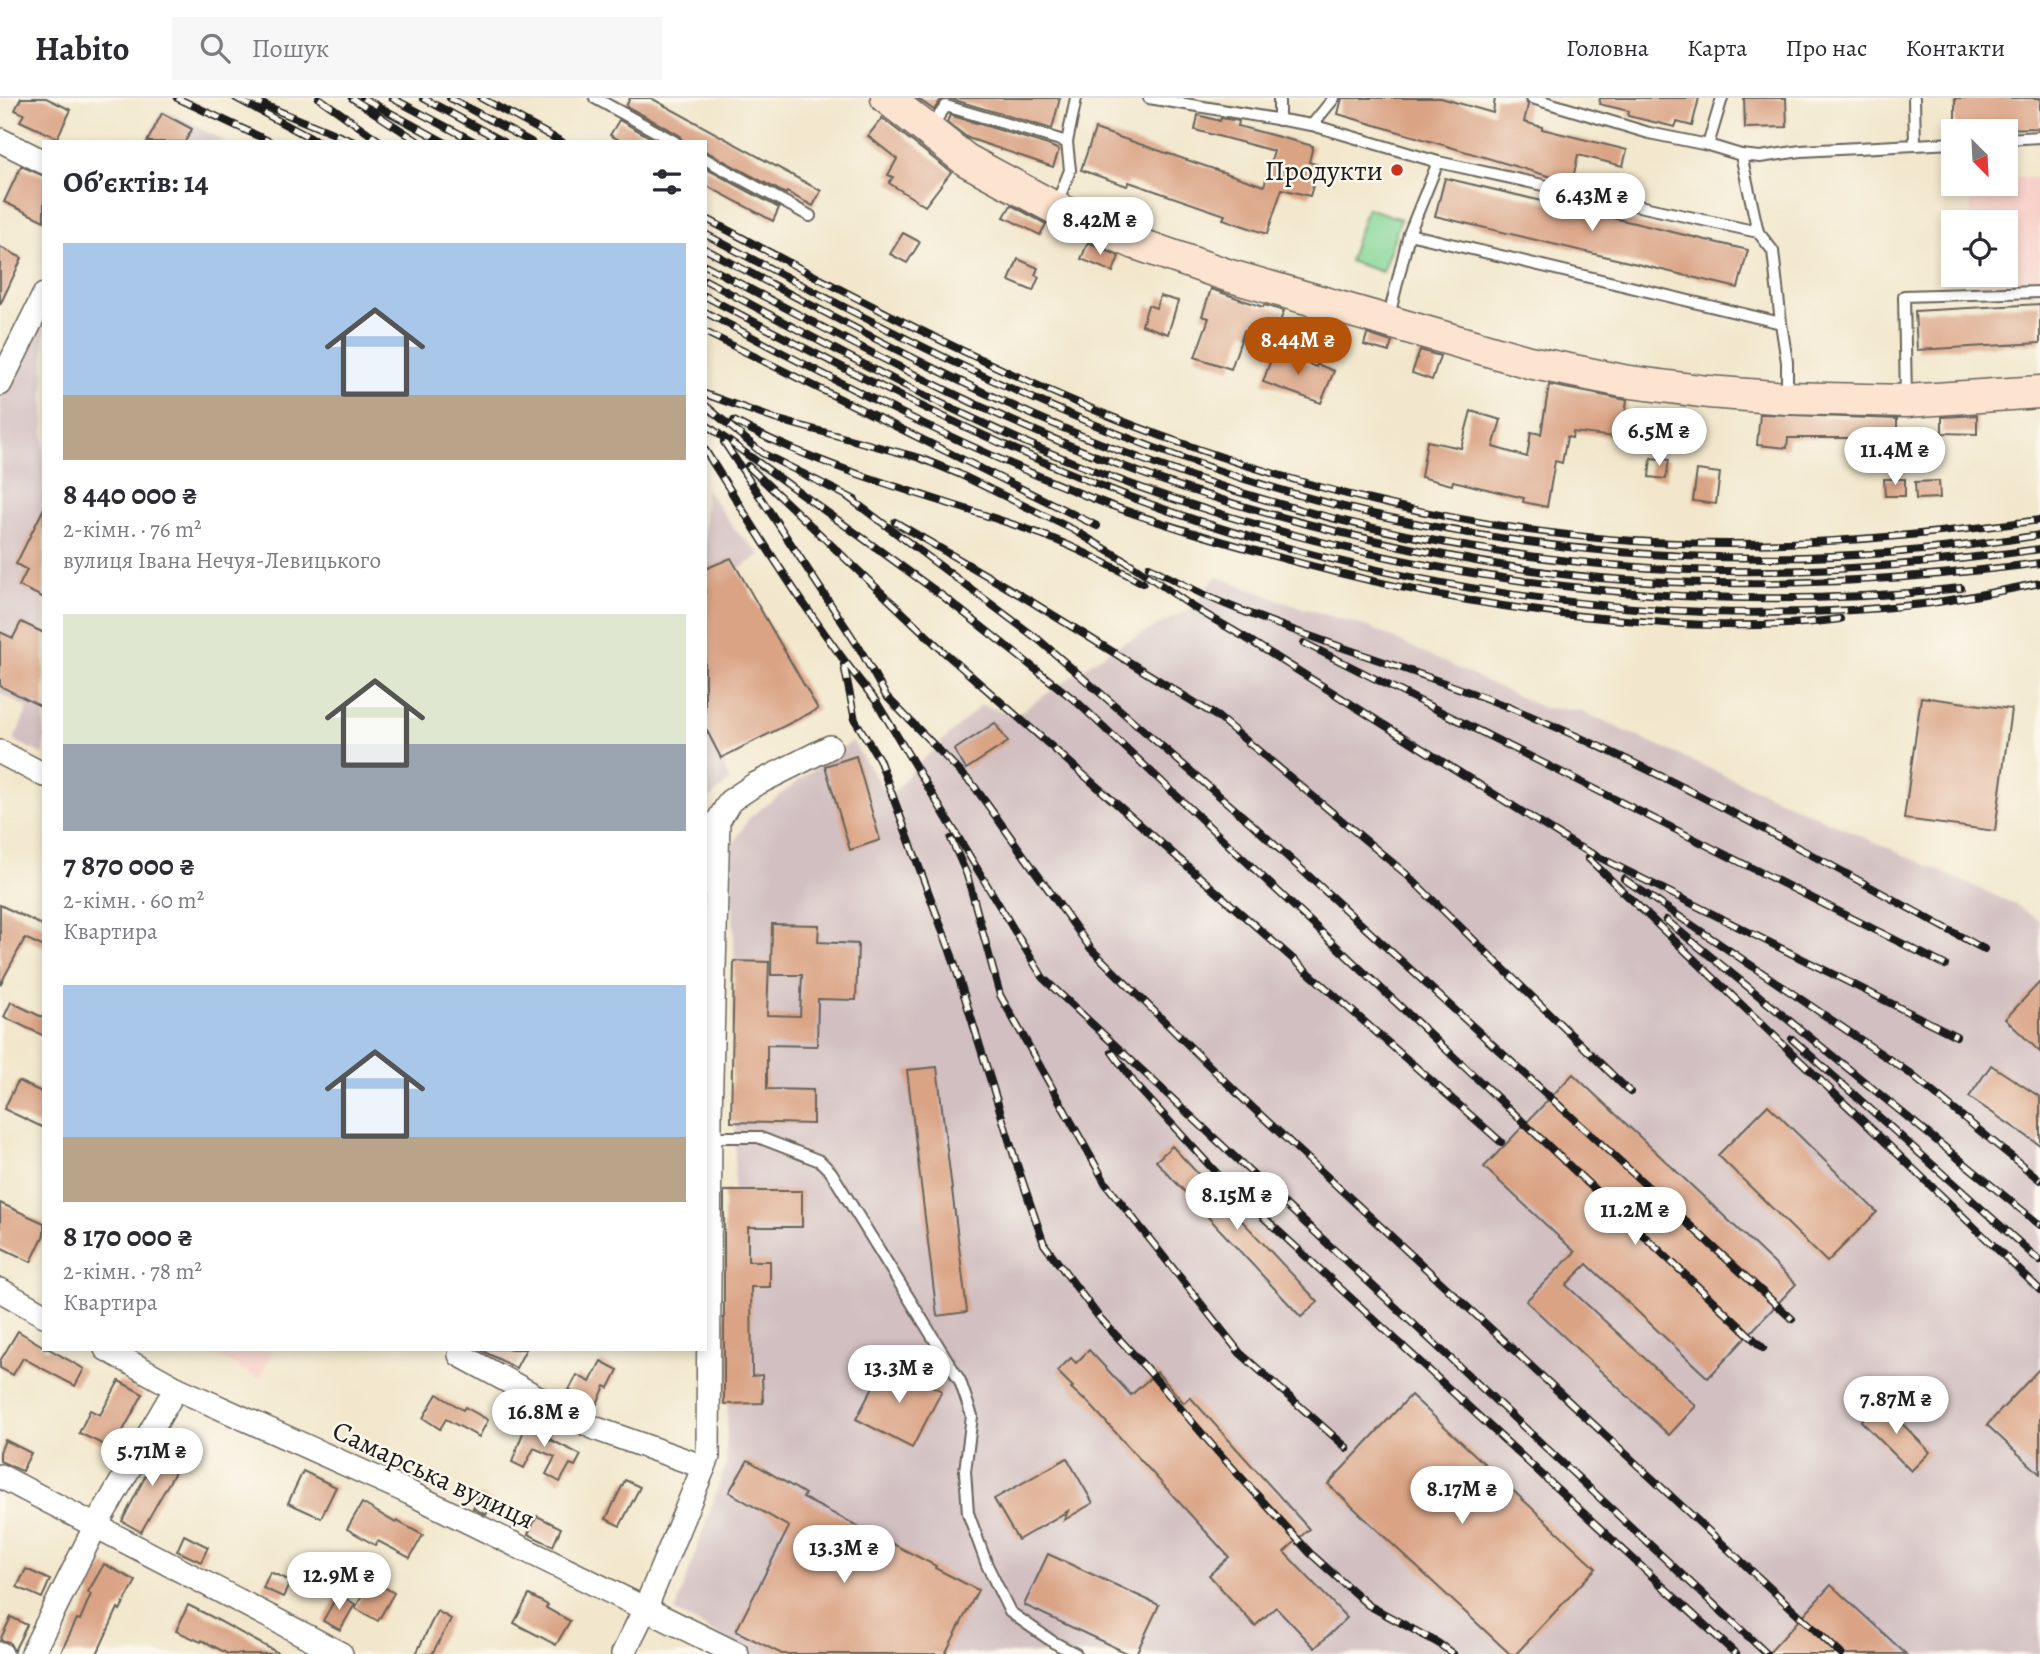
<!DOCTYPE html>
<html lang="uk">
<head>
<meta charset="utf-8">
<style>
	:root { --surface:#fff; --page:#f7f7f7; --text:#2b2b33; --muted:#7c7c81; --line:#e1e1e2; --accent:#b45309 }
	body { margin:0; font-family:Alegreya,serif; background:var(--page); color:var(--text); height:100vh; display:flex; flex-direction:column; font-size:26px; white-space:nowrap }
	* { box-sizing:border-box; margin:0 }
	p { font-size:23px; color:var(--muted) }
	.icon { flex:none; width:38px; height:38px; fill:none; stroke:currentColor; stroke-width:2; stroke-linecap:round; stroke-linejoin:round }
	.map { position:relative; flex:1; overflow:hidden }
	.sheet { position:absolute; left:42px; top:42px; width:665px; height:1211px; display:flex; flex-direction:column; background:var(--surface); border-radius:0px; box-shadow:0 4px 10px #0003 }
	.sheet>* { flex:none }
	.needle { width:46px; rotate:156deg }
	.tools { position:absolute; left:1941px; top:21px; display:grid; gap:14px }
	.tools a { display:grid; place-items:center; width:77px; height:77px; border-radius:0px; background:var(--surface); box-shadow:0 4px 10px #0003; font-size:35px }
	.price { position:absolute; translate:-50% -60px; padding:0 16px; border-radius:24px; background:#fff; color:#222; font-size:23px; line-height:46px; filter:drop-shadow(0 2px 4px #0008) }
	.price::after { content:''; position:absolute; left:50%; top:42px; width:21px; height:16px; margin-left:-10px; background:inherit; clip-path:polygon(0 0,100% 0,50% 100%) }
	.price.selected { background:var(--accent); color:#fff }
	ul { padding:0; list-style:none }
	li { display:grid; align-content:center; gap:14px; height:371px; padding:0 21px }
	li span { display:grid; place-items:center; height:217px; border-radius:0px; color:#555 }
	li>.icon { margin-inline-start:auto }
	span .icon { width:126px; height:126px; fill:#fffc; stroke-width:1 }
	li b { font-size:30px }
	h2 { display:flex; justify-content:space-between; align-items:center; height:84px; padding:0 21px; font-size:30px }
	header { display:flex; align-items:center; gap:42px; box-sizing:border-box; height:98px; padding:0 35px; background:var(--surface); border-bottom:2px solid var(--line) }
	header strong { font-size:33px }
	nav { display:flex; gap:38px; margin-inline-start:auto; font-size:24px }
	.search { width:490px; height:63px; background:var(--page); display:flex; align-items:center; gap:18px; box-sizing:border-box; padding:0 24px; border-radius:0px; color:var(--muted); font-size:26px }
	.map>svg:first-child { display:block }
	.built { fill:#f7d1c9 }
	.industrial { fill:#d2bfc1 }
	.green { fill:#85d798; stroke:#507a5a; stroke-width:2 }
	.building { fill:#daa384 }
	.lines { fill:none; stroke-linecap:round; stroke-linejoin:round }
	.lane-casing { stroke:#67635a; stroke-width:14 }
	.street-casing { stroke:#67635a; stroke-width:26 }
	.secondary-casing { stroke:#67635a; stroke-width:35 }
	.lane { stroke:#fff; stroke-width:10 }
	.street { stroke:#fff; stroke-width:23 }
	.secondary { stroke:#fde4d0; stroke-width:32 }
	.rail-casing { stroke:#1c1c1c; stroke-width:8 }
	.rail { stroke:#fbf7ec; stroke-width:5; stroke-dasharray:16; stroke-linecap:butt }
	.poi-dot { fill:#c8321e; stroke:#fbf7ec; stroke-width:2.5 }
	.labels { text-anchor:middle; stroke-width:5; stroke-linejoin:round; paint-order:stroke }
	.poi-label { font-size:28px; fill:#1c1c1c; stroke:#fbf7ec; text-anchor:end }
	.street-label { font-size:28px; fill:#1c1c1c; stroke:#fbf7ec }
</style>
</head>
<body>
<header>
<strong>Habito</strong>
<div class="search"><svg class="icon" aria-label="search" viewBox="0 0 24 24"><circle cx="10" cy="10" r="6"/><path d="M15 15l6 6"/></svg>Пошук</div>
<nav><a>Головна</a><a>Карта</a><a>Про нас</a><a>Контакти</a></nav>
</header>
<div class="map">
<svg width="2040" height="1556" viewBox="0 0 2040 1556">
	<rect width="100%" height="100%" fill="#fbf7ec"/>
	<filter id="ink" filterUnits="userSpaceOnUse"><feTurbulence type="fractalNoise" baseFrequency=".0143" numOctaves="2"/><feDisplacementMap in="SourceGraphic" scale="14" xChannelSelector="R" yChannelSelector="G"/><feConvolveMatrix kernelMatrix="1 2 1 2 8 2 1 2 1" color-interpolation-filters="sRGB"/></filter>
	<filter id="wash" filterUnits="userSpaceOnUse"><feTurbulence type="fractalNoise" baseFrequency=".00686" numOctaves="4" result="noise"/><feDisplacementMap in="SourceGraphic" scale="28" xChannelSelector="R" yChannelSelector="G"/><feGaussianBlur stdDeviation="1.57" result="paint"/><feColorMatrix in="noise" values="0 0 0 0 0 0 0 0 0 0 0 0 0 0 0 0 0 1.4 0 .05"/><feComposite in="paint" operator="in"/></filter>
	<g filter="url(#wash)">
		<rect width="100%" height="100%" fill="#f2e7cc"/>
		<g class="built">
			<polygon points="2006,80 2040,80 2040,183 1977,186 1976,177 2006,177 2006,124 1972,124 1968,86 2006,86"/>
			<polygon points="202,1251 273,1251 260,1281"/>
		</g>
		<g class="industrial">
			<polygon points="162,13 174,17 227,44 145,44"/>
			<polygon points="44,226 44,657 14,642 28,610 0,595 0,302 11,280"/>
			<polygon points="705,389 735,432 761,456 738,472 818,611 722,660 729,683 707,703 705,712"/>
			<polygon points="1216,478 1289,506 1371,530 1543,610 1578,612 2016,807 2040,823 2040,1556 755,1556 675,1514 726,1366 737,989 732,748 749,720 852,643 889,700 916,668 981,607 1016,617 1110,552 1193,509"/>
		</g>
		<polygon class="green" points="1367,110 1401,121 1382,174 1349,163"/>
		<g id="blocks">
			<g class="building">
				<polygon points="21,0 46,0 71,12 57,40 20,23 24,16 15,12"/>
				<polygon points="630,0 651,0 821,93 813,108 787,94 786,96 705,53 705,44 683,44 679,37 626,8"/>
				<polygon points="917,0 1060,0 1052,31 948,0 940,3 934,12"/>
				<polygon points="1342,0 1441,0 1493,15 1495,0 1524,0 1528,7 1524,24 1542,29 1542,31 1627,52 1623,68 1578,57 1572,85 1338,16"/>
				<polygon points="1600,0 1699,0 1692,28 1677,24 1675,29 1628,18 1629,13 1599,6"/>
				<polygon points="1744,0 1786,0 1787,29 1745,30"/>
				<polygon points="1955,0 2040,0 2040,30 1955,32"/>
				<polygon points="162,15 192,31 185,44 147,44"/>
				<polygon points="950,17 1048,47 1059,52 1053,69 968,40 947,24"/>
				<polygon points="1198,17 1220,23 1221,20 1239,23 1238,28 1313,48 1309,64 1319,67 1310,98 1282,91 1267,136 1223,121 1225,117 1129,84 1127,88 1081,72 1095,31 1264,88 1274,53 1195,32"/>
				<polygon points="882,20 951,74 925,108 889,85 893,79 888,77 897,61 868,38"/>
				<polygon points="619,22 658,44 623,44 610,37"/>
				<polygon points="21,68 44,78 44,123 4,104"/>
				<polygon points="705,70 779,110 773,123 705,87"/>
				<polygon points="1445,80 1748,152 1738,190 1435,118"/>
				<polygon points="1011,107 1046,126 1040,137 1004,119"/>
				<polygon points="903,135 920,144 907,165 890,156"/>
				<polygon points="1088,144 1119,158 1113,174 1081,161"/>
				<polygon points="0,149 22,160 0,207"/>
				<polygon points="1018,161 1038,170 1035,177 1039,179 1033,193 1009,183"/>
				<polygon points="1211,191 1263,209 1264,207 1284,213 1272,244 1244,233 1231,271 1195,259 1209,220 1202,218"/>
				<polygon points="1160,198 1178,203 1168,236 1142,227 1148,207 1156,210"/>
				<polygon points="2040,206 2040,245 1917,252 1915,213"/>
				<polygon points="1367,236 1392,244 1389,254 1364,247"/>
				<polygon points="1420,252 1440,258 1432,282 1412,275"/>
				<polygon points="1274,253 1316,269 1317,266 1334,273 1321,305 1263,284"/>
				<polygon points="1549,287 1627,302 1622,340 1573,334 1572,340 1567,339 1562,365 1555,363 1547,409 1523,404 1524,400 1453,383 1452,387 1421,379 1427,343 1461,350 1471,313 1501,322 1493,349 1527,359 1531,334 1541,336"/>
				<polygon points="1760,316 1897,321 1897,353 1859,353 1859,340 1788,340 1787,350 1757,347"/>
				<polygon points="1977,317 1977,336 1942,335 1942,319"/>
				<polygon points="1651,360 1669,362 1666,381 1649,379"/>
				<polygon points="1697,372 1720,375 1716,406 1693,403"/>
				<polygon points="1884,381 1905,381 1905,398 1885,398"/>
				<polygon points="1939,383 1940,400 1916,401 1915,384"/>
				<polygon points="44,410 44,500 19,488 27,472 16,466"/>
				<polygon points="731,460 818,611 721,660 705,629 705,471"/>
				<polygon points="21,524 44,535 44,610 0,588 0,534 13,540"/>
				<polygon points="1921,599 2011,611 1995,733 1904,721"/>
				<polygon points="995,625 1008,644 966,671 954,652"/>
				<polygon points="856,658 880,742 850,752 825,668"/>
				<polygon points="0,807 44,828 44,849 25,840 0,887"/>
				<polygon points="772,826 819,827 818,844 858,846 856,902 818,901 817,948 767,947 767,991 813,992 813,1026 731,1024 734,863 769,864 767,917 800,918 802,877 771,877"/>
				<polygon points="2040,884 2040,954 2005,921"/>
				<polygon points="11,904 44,920 44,938 4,919"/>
				<polygon points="1991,967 2040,999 2040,1047 1969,999"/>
				<polygon points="937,969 967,1214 937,1218 907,972"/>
				<polygon points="1573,976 1796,1186 1708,1280 1587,1166 1566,1187 1696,1308 1669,1337 1526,1203 1575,1154 1484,1069"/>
				<polygon points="18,983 44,995 44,1030 4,1011"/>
				<polygon points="1768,1007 1877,1114 1827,1164 1718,1057"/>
				<polygon points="1172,1048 1318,1204 1301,1219 1156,1063"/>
				<polygon points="724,1093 802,1093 802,1129 748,1129 748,1163 770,1163 770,1189 751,1189 752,1278 762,1277 763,1305 724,1306"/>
				<polygon points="0,1105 44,1125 44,1137 31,1164 0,1149"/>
				<polygon points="18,1233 44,1249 44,1251 49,1251 84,1271 75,1288 23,1260 13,1277 0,1270 0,1263"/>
				<polygon points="479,1251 526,1251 516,1270"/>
				<polygon points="1089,1252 1131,1297 1157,1274 1184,1305 1190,1299 1309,1431 1284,1454 1347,1520 1315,1550 1276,1509 1255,1528 1209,1477 1229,1459 1085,1301 1084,1302 1071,1290 1073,1289 1057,1273 1071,1260 1076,1265"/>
				<polygon points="601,1263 618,1272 609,1290 605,1288 597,1306 569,1292 577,1277 590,1284"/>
				<polygon points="886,1264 942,1293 912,1350 856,1321"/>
				<polygon points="2040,1270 2040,1376 1987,1327"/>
				<polygon points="119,1283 143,1296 113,1351 79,1335 90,1312 100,1317"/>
				<polygon points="437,1296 463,1312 465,1309 488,1322 479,1339 446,1321 440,1331 423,1320"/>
				<polygon points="1411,1297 1596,1470 1516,1556 1510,1556 1328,1386"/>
				<polygon points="1881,1304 1930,1354 1911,1373 1861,1323"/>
				<polygon points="533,1317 546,1323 542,1331 552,1335 549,1341 581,1357 575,1368 570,1366 560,1384 546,1376 555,1359 534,1350 524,1370 512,1364 527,1324 529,1325"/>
				<polygon points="5,1342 31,1355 22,1373 0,1363 0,1354"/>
				<polygon points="161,1348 183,1360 141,1434 122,1423"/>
				<polygon points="1067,1360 1093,1405 1064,1422 1068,1413 1018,1442 994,1401"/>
				<polygon points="748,1362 805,1396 803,1400 936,1468 935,1470 978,1492 945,1556 782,1556 736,1533 789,1429 729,1394"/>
				<polygon points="303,1373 336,1389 321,1420 288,1405"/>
				<polygon points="625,1382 640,1389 620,1428 606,1421"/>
				<polygon points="479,1397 493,1403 486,1417 473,1410"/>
				<polygon points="362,1405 396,1425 397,1423 423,1437 410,1460 378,1443 375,1447 347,1431"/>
				<polygon points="537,1418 561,1430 553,1448 528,1436"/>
				<polygon points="184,1437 208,1449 201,1464 177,1453"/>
				<polygon points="1048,1456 1159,1507 1136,1556 1129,1556 1024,1507"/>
				<polygon points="104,1466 136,1483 120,1512 118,1510 97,1556 60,1556 77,1521 80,1522 91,1496 88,1494"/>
				<polygon points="26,1471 50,1482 42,1500 17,1489"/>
				<polygon points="270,1474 291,1483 283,1499 263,1490"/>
				<polygon points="372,1482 394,1495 378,1523 355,1510"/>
				<polygon points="1831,1487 1906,1556 1768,1556"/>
				<polygon points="338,1496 355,1506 340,1532 323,1523"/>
				<polygon points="529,1497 548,1507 546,1510 570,1523 556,1547 514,1525"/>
				<polygon points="188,1507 212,1519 280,1556 228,1556 202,1542 201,1544 176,1533"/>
				<polygon points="437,1513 451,1521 432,1556 416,1556"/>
				<polygon points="11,1519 27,1527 14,1553 9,1544 0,1542"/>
			</g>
		</g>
	</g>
	<g filter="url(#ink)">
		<use href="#blocks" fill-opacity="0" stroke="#67635a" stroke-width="2"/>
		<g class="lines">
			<g class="lane-casing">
				<g id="lane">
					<polyline points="595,0 675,44"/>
					<polyline points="1149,0 1312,27"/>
					<polyline points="1279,0 1279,22"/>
					<polyline points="1334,0 1312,27 1438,64"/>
					<polyline points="1532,0 1649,35 1708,47 1722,0"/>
					<polyline points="930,30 946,8 1067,44"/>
					<polyline points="2006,41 2040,39"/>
					<polyline points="1708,47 1741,57"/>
					<polyline points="1915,47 1953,45"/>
					<polyline points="705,61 810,118"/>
					<polyline points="1056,108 1070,72 1067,44 1076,0"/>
					<polyline points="1758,134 1741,57 1760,59 1801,53 1915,47 1914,0"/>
					<polyline points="1388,222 1409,136"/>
					<polyline points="1781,225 1773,153 1758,134 1438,64 1409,136 1781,225 1787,264 1787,298"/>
					<polyline points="1906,300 1904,198 2040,194"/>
					<polyline points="710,1039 758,1039 820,1063 831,1074 960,1283 972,1318 965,1373 968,1415 987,1467 1010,1514 1053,1544 1076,1556"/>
				</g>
			</g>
			<g class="street-casing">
				<g id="street">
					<polyline points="0,42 44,64"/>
					<polyline points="0,286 44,197"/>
					<polyline points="0,654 44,677"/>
					<polyline points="0,1192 44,1217"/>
					<polyline points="106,1251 176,1290 410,1395 737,1556"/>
					<polyline points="462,1251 460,1257 594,1330 704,1369"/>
					<polyline points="0,1378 341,1556"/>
					<polyline points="0,1556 1,1556"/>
					<polyline points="32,1556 95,1429 176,1290"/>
					<polyline points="623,1556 645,1511 708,1359 710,1017 718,723 730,703 754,687 830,649"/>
				</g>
			</g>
			<g class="secondary-casing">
				<polyline id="secondary" points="887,0 966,62 1055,110 1135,145 1227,177 1529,264 1623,283 1708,294 1787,300 1906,303 2040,294"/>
			</g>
			<use href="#lane" class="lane"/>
			<use href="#street" class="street"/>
			<use href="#secondary" class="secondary"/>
			<g class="rail-casing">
				<g id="rail">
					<polyline points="177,0 271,44"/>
					<polyline points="236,0 318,44"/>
					<polyline points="247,0 354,44"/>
					<polyline points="319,0 381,44"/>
					<polyline points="352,0 419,44"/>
					<polyline points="363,0 444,44"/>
					<polyline points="392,0 475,44"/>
					<polyline points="423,0 504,44"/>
					<polyline points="450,0 531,44"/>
					<polyline points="481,0 562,44"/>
					<path d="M705 120C842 193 978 266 1122 323 1285 387 1459 431 1634 443 1770 452 1905 440 2040 422"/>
					<path d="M705 136C868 223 1033 310 1208 369 1475 460 1762 482 2040 437"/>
					<path d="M705 151C840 222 973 296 1115 351 1299 422 1494 464 1690 472 1807 477 1924 467 2040 451"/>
					<path d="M705 167C837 237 969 310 1109 363 1210 402 1313 430 1419 452 1487 466 1557 478 1627 482 1766 490 1903 483 2040 465"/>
					<path d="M705 182C835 251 965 324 1103 376 1375 478 1672 522 1961 490"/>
					<path d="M705 198C834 266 962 332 1097 386 1350 487 1652 536 1923 506 1962 501 2001 493 2040 485"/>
					<path d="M705 214C831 281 957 346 1089 399 1144 421 1202 438 1260 454 1362 483 1465 505 1571 517 1660 526 1751 533 1840 521"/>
					<polyline points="705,234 1097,428"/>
					<polyline points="705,296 775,321 920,360 959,376 1074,432 1132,467 1193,509 1246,540 1575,747 1956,938"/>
					<polyline points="705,307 762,355 855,402"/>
					<path d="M734 323C832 376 942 400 1046 438 1079 451 1112 468 1143 485"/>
					<polyline points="705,326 944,499 1077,604 1763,1250"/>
					<polyline points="724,344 860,551 886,598 974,688 1091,851 1238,996 1841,1556"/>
					<path d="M705 352C759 438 812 525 876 603L1043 880 1767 1556"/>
					<polyline points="748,368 944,554 1501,1044"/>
					<polyline points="848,399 1039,542 1253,727 1792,1221"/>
					<polyline points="895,424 1032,504 1218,619 1406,776 1630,994"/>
					<path d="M1149 469C1175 482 1202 497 1230 508 1328 548 1430 576 1528 617 1685 683 1834 770 1984 851"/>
					<polyline points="1304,545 1945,867"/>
					<polyline points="844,567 855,622 879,661 952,858 1015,1061 1044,1146 1098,1218 1147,1271 1217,1353 1310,1455 1368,1507 1438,1545 1453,1556"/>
					<polyline points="951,741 967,777 1000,897 1106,1086 1240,1255 1347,1350"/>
					<polyline points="1588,760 2040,1192"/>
					<polyline points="1624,781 1908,974 2040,1082"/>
					<polyline points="1666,822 2040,1127"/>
					<polyline points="1792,941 2040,1163"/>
					<polyline points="1112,954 1135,986 1221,1080 1736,1556"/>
				</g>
			</g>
			<use href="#rail" class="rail"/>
		</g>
	</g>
	<circle class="poi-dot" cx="1397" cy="72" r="7"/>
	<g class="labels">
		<g class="poi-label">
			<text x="1383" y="82">Продукти</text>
		</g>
		<g class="street-label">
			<text transform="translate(434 1376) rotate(25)" y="10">Самарська вулиця</text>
		</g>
	</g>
</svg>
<div class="tools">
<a><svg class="needle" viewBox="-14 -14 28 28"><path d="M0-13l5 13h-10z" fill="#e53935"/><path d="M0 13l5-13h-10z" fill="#7c7c81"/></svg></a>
<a><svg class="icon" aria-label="locate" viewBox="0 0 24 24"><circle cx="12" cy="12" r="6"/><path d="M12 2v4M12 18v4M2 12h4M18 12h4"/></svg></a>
</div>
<b class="price" style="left:1592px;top:135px">6.43M ₴</b>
<b class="price" style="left:1100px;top:159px">8.42M ₴</b>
<b class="price selected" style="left:1298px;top:279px">8.44M ₴</b>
<b class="price" style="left:1659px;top:370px">6.5M ₴</b>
<b class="price" style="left:1895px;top:389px">11.4M ₴</b>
<b class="price" style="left:1237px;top:1134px">8.15M ₴</b>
<b class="price" style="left:1635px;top:1149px">11.2M ₴</b>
<b class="price" style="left:899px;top:1307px">13.3M ₴</b>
<b class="price" style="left:1896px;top:1338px">7.87M ₴</b>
<b class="price" style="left:544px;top:1351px">16.8M ₴</b>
<b class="price" style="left:152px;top:1390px">5.71M ₴</b>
<b class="price" style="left:1462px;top:1428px">8.17M ₴</b>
<b class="price" style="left:844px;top:1487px">13.3M ₴</b>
<b class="price" style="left:339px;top:1514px">12.9M ₴</b>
<section class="sheet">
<h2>Об’єктів: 14<svg class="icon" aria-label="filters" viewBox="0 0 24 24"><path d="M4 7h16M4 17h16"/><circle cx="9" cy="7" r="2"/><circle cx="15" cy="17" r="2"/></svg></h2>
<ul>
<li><span style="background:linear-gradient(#a9c7e8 70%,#b9a48a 0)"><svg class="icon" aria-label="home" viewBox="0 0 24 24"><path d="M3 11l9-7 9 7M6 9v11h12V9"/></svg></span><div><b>8 440 000 ₴</b><p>2-кімн. · 76 m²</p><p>вулиця Івана Нечуя-Левицького</p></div></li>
<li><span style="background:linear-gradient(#dfe7d0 60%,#9aa5b1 0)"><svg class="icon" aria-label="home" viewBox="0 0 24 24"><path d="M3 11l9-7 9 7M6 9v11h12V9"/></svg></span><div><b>7 870 000 ₴</b><p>2-кімн. · 60 m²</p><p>Квартира</p></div></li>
<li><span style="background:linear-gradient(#a9c7e8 70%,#b9a48a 0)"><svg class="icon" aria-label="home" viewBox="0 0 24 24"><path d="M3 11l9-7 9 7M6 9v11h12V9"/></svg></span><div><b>8 170 000 ₴</b><p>2-кімн. · 78 m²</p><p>Квартира</p></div></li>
</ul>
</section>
</div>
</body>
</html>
